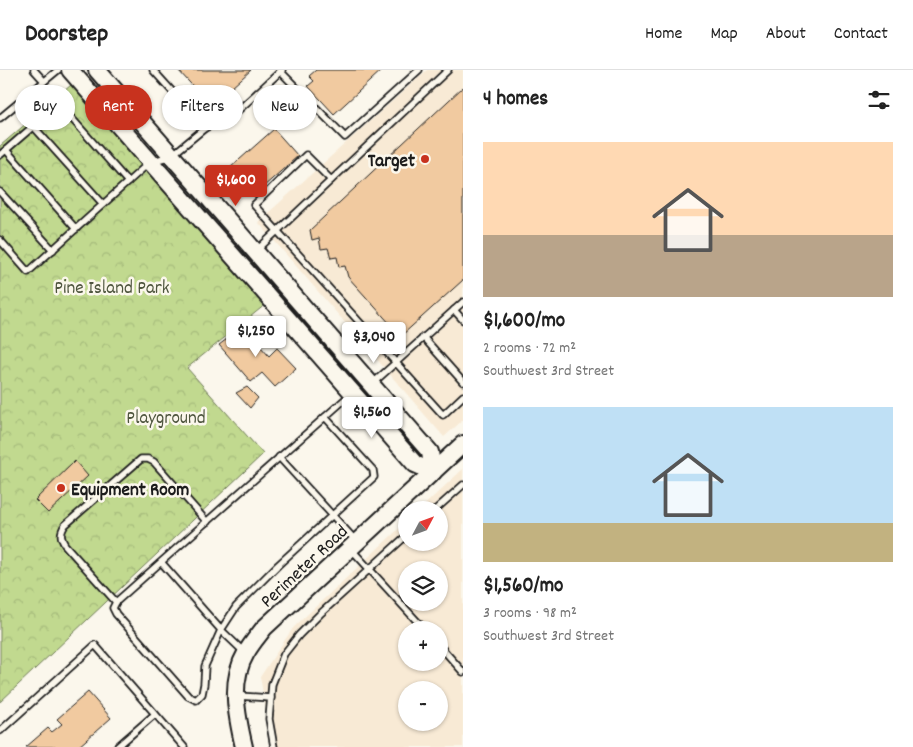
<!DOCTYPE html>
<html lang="en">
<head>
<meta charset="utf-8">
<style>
	:root { --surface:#fff; --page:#f6f6f6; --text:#222; --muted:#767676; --line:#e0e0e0; --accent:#c8321e }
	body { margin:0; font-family:Dekko,sans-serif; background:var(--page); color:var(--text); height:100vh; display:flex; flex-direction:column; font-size:19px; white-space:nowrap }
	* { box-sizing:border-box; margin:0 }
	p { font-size:16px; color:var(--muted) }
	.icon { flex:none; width:28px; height:28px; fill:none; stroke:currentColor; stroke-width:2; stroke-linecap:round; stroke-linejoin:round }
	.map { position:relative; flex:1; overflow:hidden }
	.sheet { display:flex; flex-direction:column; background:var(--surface); width:450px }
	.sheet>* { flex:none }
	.hud { position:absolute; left:15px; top:15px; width:372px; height:45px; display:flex; gap:10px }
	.needle { width:32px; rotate:49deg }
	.tools { position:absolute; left:398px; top:431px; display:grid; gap:10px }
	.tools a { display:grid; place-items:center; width:50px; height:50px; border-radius:50%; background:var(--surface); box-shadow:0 1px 4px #0004; font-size:25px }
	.price { position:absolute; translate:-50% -42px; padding:0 11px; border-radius:5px; background:#fff; color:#222; font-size:16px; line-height:32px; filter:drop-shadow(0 1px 2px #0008) }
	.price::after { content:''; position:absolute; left:50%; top:30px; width:15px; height:11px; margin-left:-8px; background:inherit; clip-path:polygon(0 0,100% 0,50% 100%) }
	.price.current { background:var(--accent); color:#fff }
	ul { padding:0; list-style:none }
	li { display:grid; align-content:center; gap:10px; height:265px; padding:0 20px }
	li span { display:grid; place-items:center; height:155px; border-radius:0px; color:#555 }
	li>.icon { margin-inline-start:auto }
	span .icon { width:90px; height:90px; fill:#fffc; stroke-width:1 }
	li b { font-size:21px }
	h2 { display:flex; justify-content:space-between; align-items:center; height:60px; padding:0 20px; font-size:21px }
	.pill { padding:0 18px; border-radius:22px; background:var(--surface); box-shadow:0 1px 4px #0004; font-size:18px; line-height:45px }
	.pill.current { background:var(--accent); color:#fff }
	header { display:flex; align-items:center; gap:30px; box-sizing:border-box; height:70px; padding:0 25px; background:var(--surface); border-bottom:1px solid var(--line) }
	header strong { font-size:24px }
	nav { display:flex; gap:28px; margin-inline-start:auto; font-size:18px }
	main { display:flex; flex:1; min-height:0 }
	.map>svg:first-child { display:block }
	.built { fill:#f8ead5; fill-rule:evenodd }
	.park { fill:url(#park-crowns); stroke:#6e7a56 }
	.building { fill:#f1caa0; stroke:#1c1c1c }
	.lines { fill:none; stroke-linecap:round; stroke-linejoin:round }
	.lane-casing { stroke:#1c1c1c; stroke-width:9 }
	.secondary-casing { stroke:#1c1c1c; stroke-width:20 }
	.lane { stroke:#fbf7ec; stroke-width:5.5 }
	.secondary { stroke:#fbf7ec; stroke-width:16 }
	.poi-dot { fill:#c8321e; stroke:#fbf7ec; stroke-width:2 }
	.labels { text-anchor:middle; stroke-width:5; stroke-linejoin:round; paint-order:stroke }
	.poi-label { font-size:19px; font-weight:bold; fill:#1c1c1c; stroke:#fbf7ec; text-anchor:end }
	.park-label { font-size:19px; fill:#4e553e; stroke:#fbf7ec }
	.street-label { font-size:19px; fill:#1c1c1c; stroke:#fbf7ec }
</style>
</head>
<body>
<header>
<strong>Doorstep</strong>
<nav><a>Home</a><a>Map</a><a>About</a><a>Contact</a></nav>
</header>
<main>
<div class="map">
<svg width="463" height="677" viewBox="0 0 463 677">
	<defs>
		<pattern id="park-crowns" width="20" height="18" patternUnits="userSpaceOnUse" patternTransform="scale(1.25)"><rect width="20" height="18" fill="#c1d98f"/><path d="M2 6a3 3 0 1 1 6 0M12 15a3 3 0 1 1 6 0" fill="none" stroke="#a5ba7b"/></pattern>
	</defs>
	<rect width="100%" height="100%" fill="#fbf7ec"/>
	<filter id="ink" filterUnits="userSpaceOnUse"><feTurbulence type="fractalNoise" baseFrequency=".02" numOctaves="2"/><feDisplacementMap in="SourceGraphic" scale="10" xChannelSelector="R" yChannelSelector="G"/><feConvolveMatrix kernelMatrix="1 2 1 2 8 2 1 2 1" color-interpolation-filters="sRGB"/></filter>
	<g filter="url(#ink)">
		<g class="built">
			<polygon points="427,0 463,0 463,350 444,367 258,152"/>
			<path d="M463 399V677H273L260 607 293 558 406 452V472H439V440H419ZM406 500H439V532H406ZM406 560H439V592H406ZM406 620H439V652H406Z"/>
		</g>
		<polygon class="park" points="78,9 271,230 187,298 263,384 0,632 0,76"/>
		<g class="building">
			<polygon points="178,0 251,0 211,36"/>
			<polygon points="316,0 382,0 334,44 308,16 314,11 309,6"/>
			<polygon points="463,17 463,210 401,266 348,207 345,196 339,197 337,187 331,188 328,178 321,179 319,168 312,170 310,160"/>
			<polygon points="274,59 298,86 254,125 230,98"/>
			<polygon points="243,257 269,286 277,278 296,298 275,317 262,303 251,312 219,275"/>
			<polygon points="247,317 258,328 250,338 236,323"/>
			<polygon points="75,391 88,406 48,443 35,430"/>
			<polygon points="88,622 111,648 78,677 26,677 48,658 52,662 62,654 57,649"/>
		</g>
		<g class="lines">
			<g class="lane-casing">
				<g id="lane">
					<polyline points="34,0 44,11"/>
					<polyline points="153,0 205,58"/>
					<polyline points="280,1 345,67 419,0"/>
					<polyline points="0,48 58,0"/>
					<polyline points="33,56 103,134"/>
					<polyline points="6,80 76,159"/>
					<polyline points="0,85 59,34 128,112"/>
					<polyline points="331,110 306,85 254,135 443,345 463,326"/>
					<polyline points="0,122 53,180"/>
					<polyline points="0,170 28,202 150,92 171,86 205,58 232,46 282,0"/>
					<polyline points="257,180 448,0"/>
					<polyline points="454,240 463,250"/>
					<polyline points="423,267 463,312"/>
					<polyline points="372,314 463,232"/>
					<polyline points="325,347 352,323"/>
					<polyline points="279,387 356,471"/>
					<polyline points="435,440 463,415"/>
					<polyline points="352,480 425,560"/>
					<polyline points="161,492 325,347 373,400 374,407 278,495 236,537 221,560 205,596 204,614 202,624 196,630 188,626 116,544 113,538 116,532 161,492 221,560 245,583"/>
					<path d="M116 532 65 475C60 467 60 463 65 455L141 389H148L154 392 207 452"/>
					<polyline points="439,575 463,602"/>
					<polyline points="238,626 271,628"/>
					<polyline points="0,661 95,575 184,677"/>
					<polyline points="117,677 155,644"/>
					<polyline points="274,677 269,649 272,614 284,584 299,565 320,544 406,466"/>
				</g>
			</g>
			<g class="secondary-casing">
				<g id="secondary">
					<polyline points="70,0 415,394 433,402"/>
					<polyline points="97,0 430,382 433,402"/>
					<path d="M244 677C237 647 229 612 246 583 251 574 258 566 264 558L463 374"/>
				</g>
			</g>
			<use href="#lane" class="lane"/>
			<use href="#secondary" class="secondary"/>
		</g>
	</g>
	<g class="poi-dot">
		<circle cx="425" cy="89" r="5"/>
		<circle cx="61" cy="418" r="5"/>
	</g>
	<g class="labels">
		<g class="poi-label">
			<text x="415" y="96">Target</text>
			<text x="71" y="425" text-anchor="start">Equipment Room</text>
		</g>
		<g class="park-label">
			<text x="112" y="223">Pine Island Park</text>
			<text x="166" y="353">Playground</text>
		</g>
		<g class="street-label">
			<text transform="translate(303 495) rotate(-43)" y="7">Perimeter Road</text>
		</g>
	</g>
</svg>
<div class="tools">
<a><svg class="needle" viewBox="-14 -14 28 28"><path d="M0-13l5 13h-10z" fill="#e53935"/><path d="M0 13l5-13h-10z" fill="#767676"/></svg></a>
<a><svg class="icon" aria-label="layers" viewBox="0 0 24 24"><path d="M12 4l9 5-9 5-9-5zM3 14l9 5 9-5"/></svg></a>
<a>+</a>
<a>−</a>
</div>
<b class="price current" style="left:236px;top:137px">$1,600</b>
<b class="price" style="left:256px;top:288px">$1,250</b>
<b class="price" style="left:374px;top:294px">$3,040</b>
<b class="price" style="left:372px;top:369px">$1,560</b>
<div class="hud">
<a class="pill">Buy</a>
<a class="pill current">Rent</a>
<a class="pill">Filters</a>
<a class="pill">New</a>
</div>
</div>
<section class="sheet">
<h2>4 homes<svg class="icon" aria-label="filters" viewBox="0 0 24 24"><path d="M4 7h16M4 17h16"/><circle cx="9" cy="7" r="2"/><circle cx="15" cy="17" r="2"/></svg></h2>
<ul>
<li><span style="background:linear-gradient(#ffd9b3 60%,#b9a48a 0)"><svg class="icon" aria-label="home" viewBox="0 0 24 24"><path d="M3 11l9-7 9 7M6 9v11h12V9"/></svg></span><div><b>$1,600/mo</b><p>2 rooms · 72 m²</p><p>Southwest 3rd Street</p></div></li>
<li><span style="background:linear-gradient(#bfe0f5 75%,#c2b280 0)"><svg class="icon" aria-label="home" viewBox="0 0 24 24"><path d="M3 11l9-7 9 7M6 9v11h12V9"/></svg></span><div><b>$1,560/mo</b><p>3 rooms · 98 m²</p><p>Southwest 3rd Street</p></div></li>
</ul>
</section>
</main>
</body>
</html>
